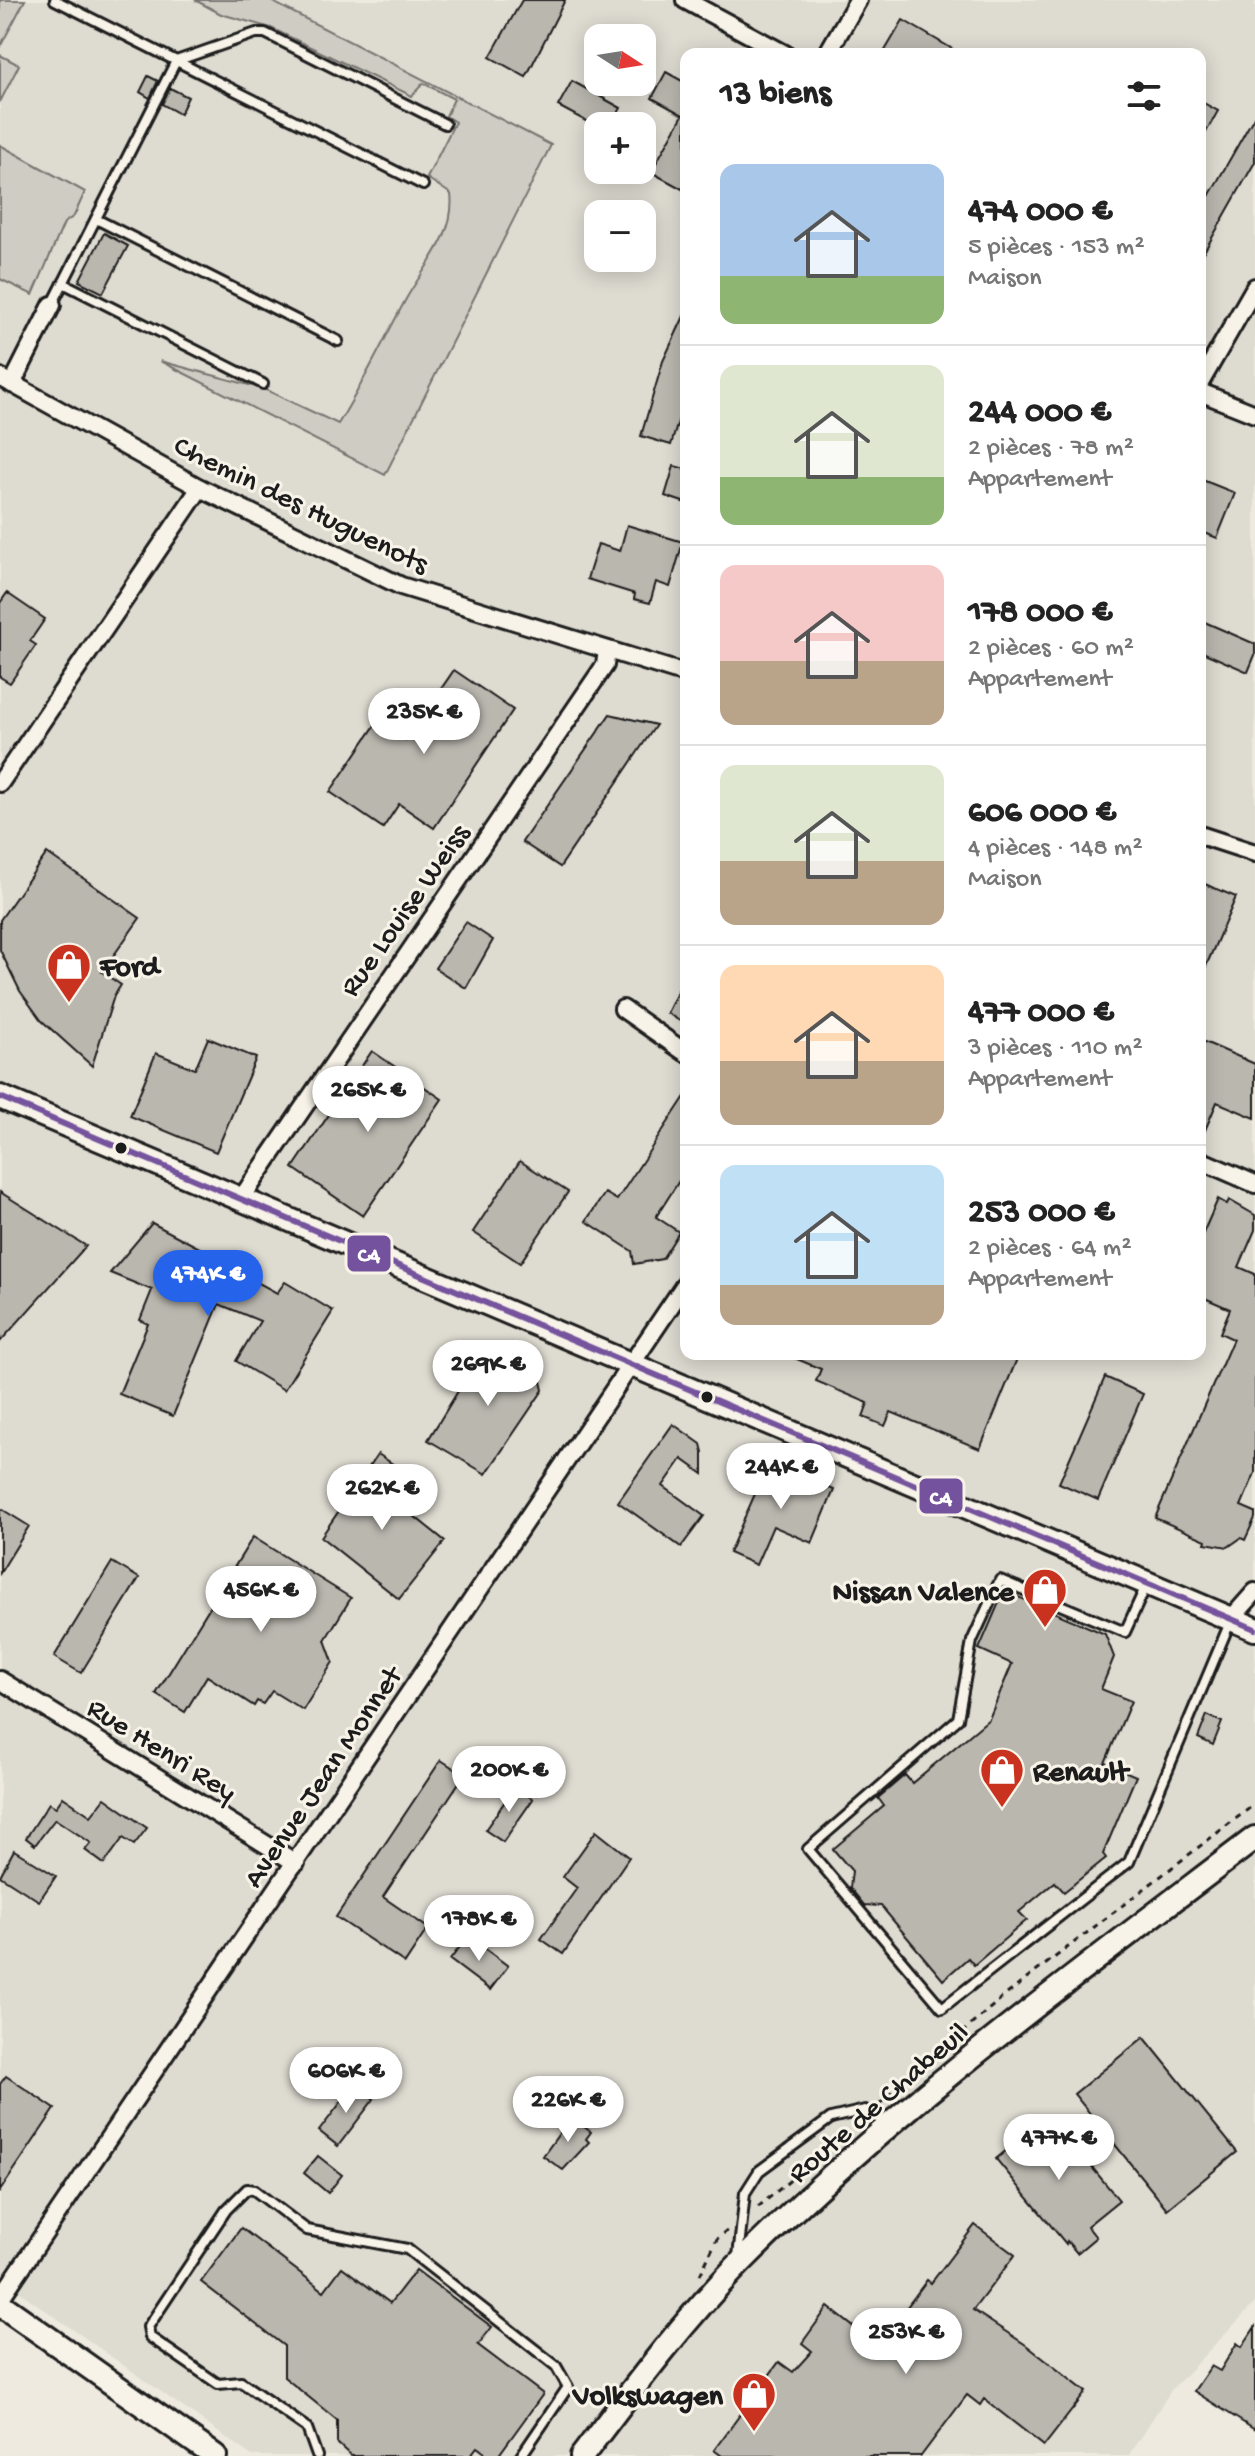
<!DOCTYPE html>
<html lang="fr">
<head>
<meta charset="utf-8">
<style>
	:root { --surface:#fff; --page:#f6f6f6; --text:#222; --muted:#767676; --line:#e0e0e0; --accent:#2563eb }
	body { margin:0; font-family:"Gochi Hand",sans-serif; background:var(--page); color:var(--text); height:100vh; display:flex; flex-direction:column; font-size:30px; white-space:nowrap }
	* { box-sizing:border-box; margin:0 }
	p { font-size:26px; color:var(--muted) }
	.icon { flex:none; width:44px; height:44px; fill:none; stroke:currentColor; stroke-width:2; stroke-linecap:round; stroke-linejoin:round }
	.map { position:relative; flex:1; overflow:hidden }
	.panel { position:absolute; left:680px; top:48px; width:526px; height:1312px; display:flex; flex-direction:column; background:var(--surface); border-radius:16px; box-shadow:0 4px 20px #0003 }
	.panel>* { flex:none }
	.needle { width:52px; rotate:102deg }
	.tools { position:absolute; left:584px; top:24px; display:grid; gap:16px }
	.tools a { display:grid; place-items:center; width:72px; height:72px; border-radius:16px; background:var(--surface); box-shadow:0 4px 20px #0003; font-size:40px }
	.price { position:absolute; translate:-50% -68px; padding:0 18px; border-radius:28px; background:#fff; color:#222; font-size:26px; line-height:52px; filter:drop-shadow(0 2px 4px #0008) }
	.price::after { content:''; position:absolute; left:50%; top:48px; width:24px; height:18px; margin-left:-12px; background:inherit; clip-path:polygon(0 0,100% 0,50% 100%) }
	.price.active { background:var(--accent); color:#fff }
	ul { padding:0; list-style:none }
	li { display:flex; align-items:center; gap:24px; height:200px; padding:0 40px }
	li+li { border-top:2px solid var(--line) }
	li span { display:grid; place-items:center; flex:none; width:224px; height:160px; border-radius:16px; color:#555 }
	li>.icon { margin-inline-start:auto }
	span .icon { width:96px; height:96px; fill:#fffc; stroke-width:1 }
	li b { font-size:34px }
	h2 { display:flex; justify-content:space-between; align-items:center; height:96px; padding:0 40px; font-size:34px }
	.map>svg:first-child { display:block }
	.built { fill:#dedbd1; fill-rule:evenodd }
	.green { fill:#cfccc3; stroke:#767470; stroke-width:2 }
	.building { fill:#bab7af; stroke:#1c1c1c; stroke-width:2 }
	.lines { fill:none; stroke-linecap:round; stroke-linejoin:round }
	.lane-casing { stroke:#1c1c1c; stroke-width:14 }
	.street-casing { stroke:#1c1c1c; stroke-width:22 }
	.secondary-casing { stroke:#1c1c1c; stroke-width:28 }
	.path { stroke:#1c1c1c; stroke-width:3; stroke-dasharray:6 6; stroke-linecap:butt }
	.lane { stroke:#f7f3e8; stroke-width:8 }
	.street { stroke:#f7f3e8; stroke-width:16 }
	.secondary { stroke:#f7f3e8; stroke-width:22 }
	.bus-1-casing { stroke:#f7f3e8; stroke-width:12 }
	.bus-1 { stroke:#75529d; stroke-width:6 }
	.bus-dot { fill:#1c1c1c; stroke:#f7f3e8; stroke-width:3 }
	.labels { text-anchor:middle; stroke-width:6; stroke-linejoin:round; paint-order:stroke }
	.street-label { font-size:30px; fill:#1c1c1c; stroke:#f7f3e8 }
	.poi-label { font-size:30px; font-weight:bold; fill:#1c1c1c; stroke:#f7f3e8; text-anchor:start }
	.line-badge { stroke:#f7f3e8; stroke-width:3 }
	.badge-label { font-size:22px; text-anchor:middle; font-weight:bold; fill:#fff }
</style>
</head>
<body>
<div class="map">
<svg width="1255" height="2456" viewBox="0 0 1255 2456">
	<rect width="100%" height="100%" fill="#eeeae0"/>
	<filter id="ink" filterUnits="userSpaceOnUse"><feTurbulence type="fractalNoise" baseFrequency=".0125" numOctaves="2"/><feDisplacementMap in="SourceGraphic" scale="16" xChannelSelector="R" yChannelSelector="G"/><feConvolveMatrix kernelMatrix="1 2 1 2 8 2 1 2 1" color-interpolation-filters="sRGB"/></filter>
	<g filter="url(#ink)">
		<path class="built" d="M0 0H1255V2303L1172 2389 1128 2456H252L0 2278ZM598 38H642V82H598ZM686 54H1200V1354H686ZM598 126H642V170H598ZM598 214H642V258H598Z"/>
		<g class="green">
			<polygon points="0,0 25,0 0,47"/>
			<path d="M195 0H269L551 145 385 475 160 361 264 389 338 424C363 384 383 341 406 299 424 266 456 235 451 194L427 178 455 122 446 116 454 99 423 83 412 96 271 28 221 14Z"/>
			<polygon points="0,55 19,65 0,102"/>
			<polygon points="0,145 85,192 74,216 64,223 33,295 0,279"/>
		</g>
		<g class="building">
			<polygon points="522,0 565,0 526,77 490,57"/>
			<polygon points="903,20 961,54 883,54"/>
			<polygon points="666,72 686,83 686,191 651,172 683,115 652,98"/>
			<polygon points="148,76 158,81 150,98 140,92"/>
			<polygon points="572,81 621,108 611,126 595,126 558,106"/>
			<polygon points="170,88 188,97 180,114 162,104"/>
			<polygon points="1200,101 1218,111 1200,143"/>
			<polygon points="1255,115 1255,162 1200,259 1200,212"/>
			<polygon points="104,233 128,246 103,293 79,281"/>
			<polygon points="686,312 686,410 682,409 671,445 641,436 663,361"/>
			<polygon points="674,466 686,469 686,503 665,496"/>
			<polygon points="1200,479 1235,493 1217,538 1200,531"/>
			<polygon points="627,525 683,542 670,587 656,582 650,603 634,599 635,594 587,579 598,544 620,551"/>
			<polygon points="7,593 45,619 30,641 36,645 10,683 0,677 0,603"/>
			<polygon points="1200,620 1255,644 1255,655 1248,672 1200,651"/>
			<polygon points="454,670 513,710 434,828 399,804 383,828 330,792 378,721 406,740"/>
			<polygon points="610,714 656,725 560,867 522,842"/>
			<polygon points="47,853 140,918 102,972 121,985 114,996 92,1066 41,1020 20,991 0,950 0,920"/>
			<polygon points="1200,882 1236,897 1200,980"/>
			<polygon points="466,922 493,940 466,988 435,968"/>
			<polygon points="686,974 686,1025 667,1013"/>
			<polygon points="208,1038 256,1058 216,1152 130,1116 156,1053 195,1069"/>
			<polygon points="1200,1040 1255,1064 1255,1118 1217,1102 1200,1142"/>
			<polygon points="372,1051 442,1099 363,1216 293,1168"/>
			<polygon points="686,1095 686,1170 656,1217 679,1232 662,1259 634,1264 632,1251 586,1221 605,1193 617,1200"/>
			<polygon points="520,1161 568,1192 520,1263 473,1232"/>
			<polygon points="0,1192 86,1246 0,1342"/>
			<polygon points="1218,1199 1227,1204 1229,1200 1255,1215 1255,1230 1239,1267 1255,1274 1255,1473 1241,1506 1255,1512 1255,1518 1245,1540 1241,1538 1228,1547 1205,1543 1206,1540 1155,1518 1233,1339 1220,1333 1230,1309 1200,1296 1200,1240"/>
			<polygon points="152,1223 255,1277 253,1280 277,1293 285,1282 333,1311 284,1390 236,1361 260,1321 219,1304 173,1416 119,1394 148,1324 140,1320 152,1290 110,1273"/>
			<polygon points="487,1344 537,1365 543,1390 486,1474 428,1440"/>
			<polygon points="785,1354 1019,1354 980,1449 891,1412 885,1426 863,1417 868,1403 816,1381 821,1369"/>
			<polygon points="1105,1377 1143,1394 1098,1500 1059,1483"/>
			<polygon points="673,1424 701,1444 703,1452 703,1474 682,1459 663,1486 704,1516 681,1547 618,1502"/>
			<polygon points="378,1454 400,1469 383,1491 445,1541 399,1599 321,1537"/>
			<polygon points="769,1462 834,1490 812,1543 773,1526 756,1565 729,1553"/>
			<polygon points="0,1508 29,1526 0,1573"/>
			<polygon points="253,1537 351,1598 325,1640 333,1662 303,1710 272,1691 263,1704 257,1701 254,1706 207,1676 185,1712 156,1694"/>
			<polygon points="112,1562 139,1578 81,1673 54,1657"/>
			<polygon points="1004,1591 1105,1634 1114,1657 1101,1689 1131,1701 1105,1763 1136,1776 1103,1854 1106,1858 1064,1892 1055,1882 1019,1912 1027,1920 974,1965 968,1958 943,1980 881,1906 864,1905 850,1888 852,1871 833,1849 884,1806 878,1798 905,1775 912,1783 989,1719 1012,1664 979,1649"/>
			<polygon points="1207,1715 1222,1722 1213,1745 1198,1738"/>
			<polygon points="441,1760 464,1775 383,1897 428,1928 405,1963 336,1917"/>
			<polygon points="515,1787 533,1799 503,1842 485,1830"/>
			<polygon points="63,1797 91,1816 105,1798 147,1828 134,1845 123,1838 104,1864 85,1850 91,1843 55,1819 35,1845 26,1838 49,1803 56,1807"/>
			<polygon points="596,1831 629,1857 563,1954 541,1939 577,1888 563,1877"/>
			<polygon points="14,1850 56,1876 39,1901 0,1876"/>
			<polygon points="468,1936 508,1966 490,1990 450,1960"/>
			<polygon points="1144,2037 1237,2152 1167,2209 1074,2094"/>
			<polygon points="6,2076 55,2109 0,2191 0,2084"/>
			<polygon points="355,2084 374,2099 338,2146 319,2131"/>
			<polygon points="1049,2115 1119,2200 1087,2226 1096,2237 1077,2253 1067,2241 1066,2244 996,2159"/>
			<polygon points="571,2117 591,2132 586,2139 589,2142 563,2170 543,2156"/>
			<polygon points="318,2156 342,2175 328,2193 304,2173"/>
			<polygon points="975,2225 1015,2255 973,2310 1026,2345 1086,2392 1044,2446 984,2399 980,2405 967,2395 921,2456 722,2456 714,2450 779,2362 793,2372 812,2351 802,2343 828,2307 878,2346 927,2280 931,2283"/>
			<polygon points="241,2228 324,2291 342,2267 390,2303 416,2270 492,2327 478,2345 543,2394 498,2456 489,2456 477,2447 470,2456 351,2456 337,2443 337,2420 284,2377 284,2346 201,2282"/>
			<polygon points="1255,2327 1255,2430 1194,2391 1211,2366 1220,2371 1237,2343 1242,2347"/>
		</g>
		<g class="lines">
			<g class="lane-casing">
				<g id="lane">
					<polyline points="55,0 423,185"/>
					<polyline points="96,219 338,341"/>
					<polyline points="63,283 263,384"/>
					<polyline points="52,305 176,61 256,33 265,33 445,124"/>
					<polyline points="1146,1586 1125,1632 1000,1580 972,1641 958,1719 808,1849 942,2008 1129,1862 1231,1620"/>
					<polyline points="738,2257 745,2193 759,2171 831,2118 865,2110 888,2124"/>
					<polyline points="317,2456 307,2428 241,2382 218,2384 150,2337 148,2327 226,2210 247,2189 254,2190 307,2230 407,2249 556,2366 568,2387 521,2456"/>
				</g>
			</g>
			<g class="street-casing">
				<g id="street">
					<polyline points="685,0 785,54"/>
					<polyline points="827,54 858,0"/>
					<polyline points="0,377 200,488 401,586 686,674"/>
					<polyline points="1200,383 1255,287"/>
					<polyline points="12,384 52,305"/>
					<polyline points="1200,392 1255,414"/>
					<polyline points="0,783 200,488"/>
					<polyline points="1200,835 1255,853"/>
					<polyline points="623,1009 686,1053"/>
					<polyline points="1200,1160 1255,1184"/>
					<polyline points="241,1199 605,665 607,650"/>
					<polyline points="1231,1619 1255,1592"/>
					<polyline points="0,1680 296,1863"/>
					<polyline points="0,2299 686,1283"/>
				</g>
			</g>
			<g class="secondary-casing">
				<g id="secondary">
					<polyline points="0,1097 1255,1629"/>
					<polyline points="0,2304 215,2456"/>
					<path d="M582 2456C632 2390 682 2322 740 2263 897 2105 1078 1973 1255 1838"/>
				</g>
			</g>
			<g class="path">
				<polyline points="880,2104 1003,1997 1255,1804"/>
				<polyline points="758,2207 829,2148"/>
				<polyline points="700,2275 717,2239 727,2231"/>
			</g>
			<use href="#lane" class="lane"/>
			<use href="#street" class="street"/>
			<use href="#secondary" class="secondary"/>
			<g class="bus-1-casing">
				<polyline id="bus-1" points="0,1097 1255,1629"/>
			</g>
			<use href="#bus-1" class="bus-1"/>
		</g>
	</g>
	<defs>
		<g id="shop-pin" transform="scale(2.3)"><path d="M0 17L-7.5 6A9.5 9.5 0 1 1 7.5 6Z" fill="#c8321e" stroke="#f7f3e8"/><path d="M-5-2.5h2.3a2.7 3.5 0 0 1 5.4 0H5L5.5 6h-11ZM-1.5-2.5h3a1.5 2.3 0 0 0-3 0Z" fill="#fff"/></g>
	</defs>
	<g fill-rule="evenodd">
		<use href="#shop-pin" x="69" y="965"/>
		<use href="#shop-pin" x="1045" y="1590"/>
		<use href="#shop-pin" x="1002" y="1770"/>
		<use href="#shop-pin" x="754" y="2394"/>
	</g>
	<g class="bus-dot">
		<circle cx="121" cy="1148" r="7"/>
		<circle cx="707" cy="1397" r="7"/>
	</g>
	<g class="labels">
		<g class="street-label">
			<text transform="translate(302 503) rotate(26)" y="10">Chemin des Huguenots</text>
			<text transform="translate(403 909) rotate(-55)" y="10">Rue Louise Weiss</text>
			<text transform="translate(163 1748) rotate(32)" y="10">Rue Henri Rey</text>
			<text transform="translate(321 1776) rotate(-56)" y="10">Avenue Jean Monnet</text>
			<text transform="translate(877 2101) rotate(-41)" y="10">Route de Chabeuil</text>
		</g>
		<g class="poi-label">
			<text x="100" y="975">Ford</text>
			<text x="1014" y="1600" text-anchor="end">Nissan Valence</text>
			<text x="1033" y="1780">Renault</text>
			<text x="723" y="2404" text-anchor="end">Volkswagen</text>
		</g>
	</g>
	<g class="line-badge">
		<rect x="346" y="1234" width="46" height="39" rx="8" fill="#75529d"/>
		<rect x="918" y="1477" width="46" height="38" rx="8" fill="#75529d"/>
	</g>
	<g class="badge-label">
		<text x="369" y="1261">C4</text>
		<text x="941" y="1504">C4</text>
	</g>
</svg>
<div class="tools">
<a><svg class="needle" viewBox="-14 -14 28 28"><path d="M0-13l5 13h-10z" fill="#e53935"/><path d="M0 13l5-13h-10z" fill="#767676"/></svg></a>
<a>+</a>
<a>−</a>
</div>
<b class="price" style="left:424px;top:756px">235K €</b>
<b class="price" style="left:368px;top:1134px">265K €</b>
<b class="price active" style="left:208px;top:1318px">474K €</b>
<b class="price" style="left:488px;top:1408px">269K €</b>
<b class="price" style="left:781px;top:1511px">244K €</b>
<b class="price" style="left:382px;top:1532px">262K €</b>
<b class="price" style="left:261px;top:1634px">456K €</b>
<b class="price" style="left:509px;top:1814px">200K €</b>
<b class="price" style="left:479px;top:1963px">178K €</b>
<b class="price" style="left:346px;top:2115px">606K €</b>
<b class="price" style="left:568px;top:2144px">226K €</b>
<b class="price" style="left:1059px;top:2182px">477K €</b>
<b class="price" style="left:906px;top:2376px">253K €</b>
<section class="panel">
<h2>13 biens<svg class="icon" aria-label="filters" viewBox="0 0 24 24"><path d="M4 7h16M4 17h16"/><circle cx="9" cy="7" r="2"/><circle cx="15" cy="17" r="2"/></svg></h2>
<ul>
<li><span style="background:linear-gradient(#a9c7e8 70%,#8fb573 0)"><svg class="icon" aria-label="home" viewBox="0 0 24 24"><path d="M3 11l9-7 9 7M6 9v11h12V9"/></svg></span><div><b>474 000 €</b><p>5 pièces · 153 m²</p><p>Maison</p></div></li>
<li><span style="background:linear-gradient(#dfe7d0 70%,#8fb573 0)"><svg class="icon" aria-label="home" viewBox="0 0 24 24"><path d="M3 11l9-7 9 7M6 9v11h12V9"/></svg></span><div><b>244 000 €</b><p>2 pièces · 78 m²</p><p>Appartement</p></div></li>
<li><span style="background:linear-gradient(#f6c9c9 60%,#b9a48a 0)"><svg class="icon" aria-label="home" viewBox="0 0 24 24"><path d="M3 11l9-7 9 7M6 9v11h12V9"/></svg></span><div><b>178 000 €</b><p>2 pièces · 60 m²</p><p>Appartement</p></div></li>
<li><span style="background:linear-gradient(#dfe7d0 60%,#b9a48a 0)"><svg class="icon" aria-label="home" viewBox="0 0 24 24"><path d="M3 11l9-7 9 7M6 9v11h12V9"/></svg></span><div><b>606 000 €</b><p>4 pièces · 148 m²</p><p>Maison</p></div></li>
<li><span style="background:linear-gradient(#ffd9b3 60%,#b9a48a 0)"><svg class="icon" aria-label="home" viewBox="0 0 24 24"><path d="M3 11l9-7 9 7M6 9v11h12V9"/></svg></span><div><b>477 000 €</b><p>3 pièces · 110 m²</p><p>Appartement</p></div></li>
<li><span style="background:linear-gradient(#bfe0f5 75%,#b9a48a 0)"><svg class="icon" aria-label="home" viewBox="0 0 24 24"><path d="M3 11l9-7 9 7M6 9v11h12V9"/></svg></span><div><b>253 000 €</b><p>2 pièces · 64 m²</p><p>Appartement</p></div></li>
</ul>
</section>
</div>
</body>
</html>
